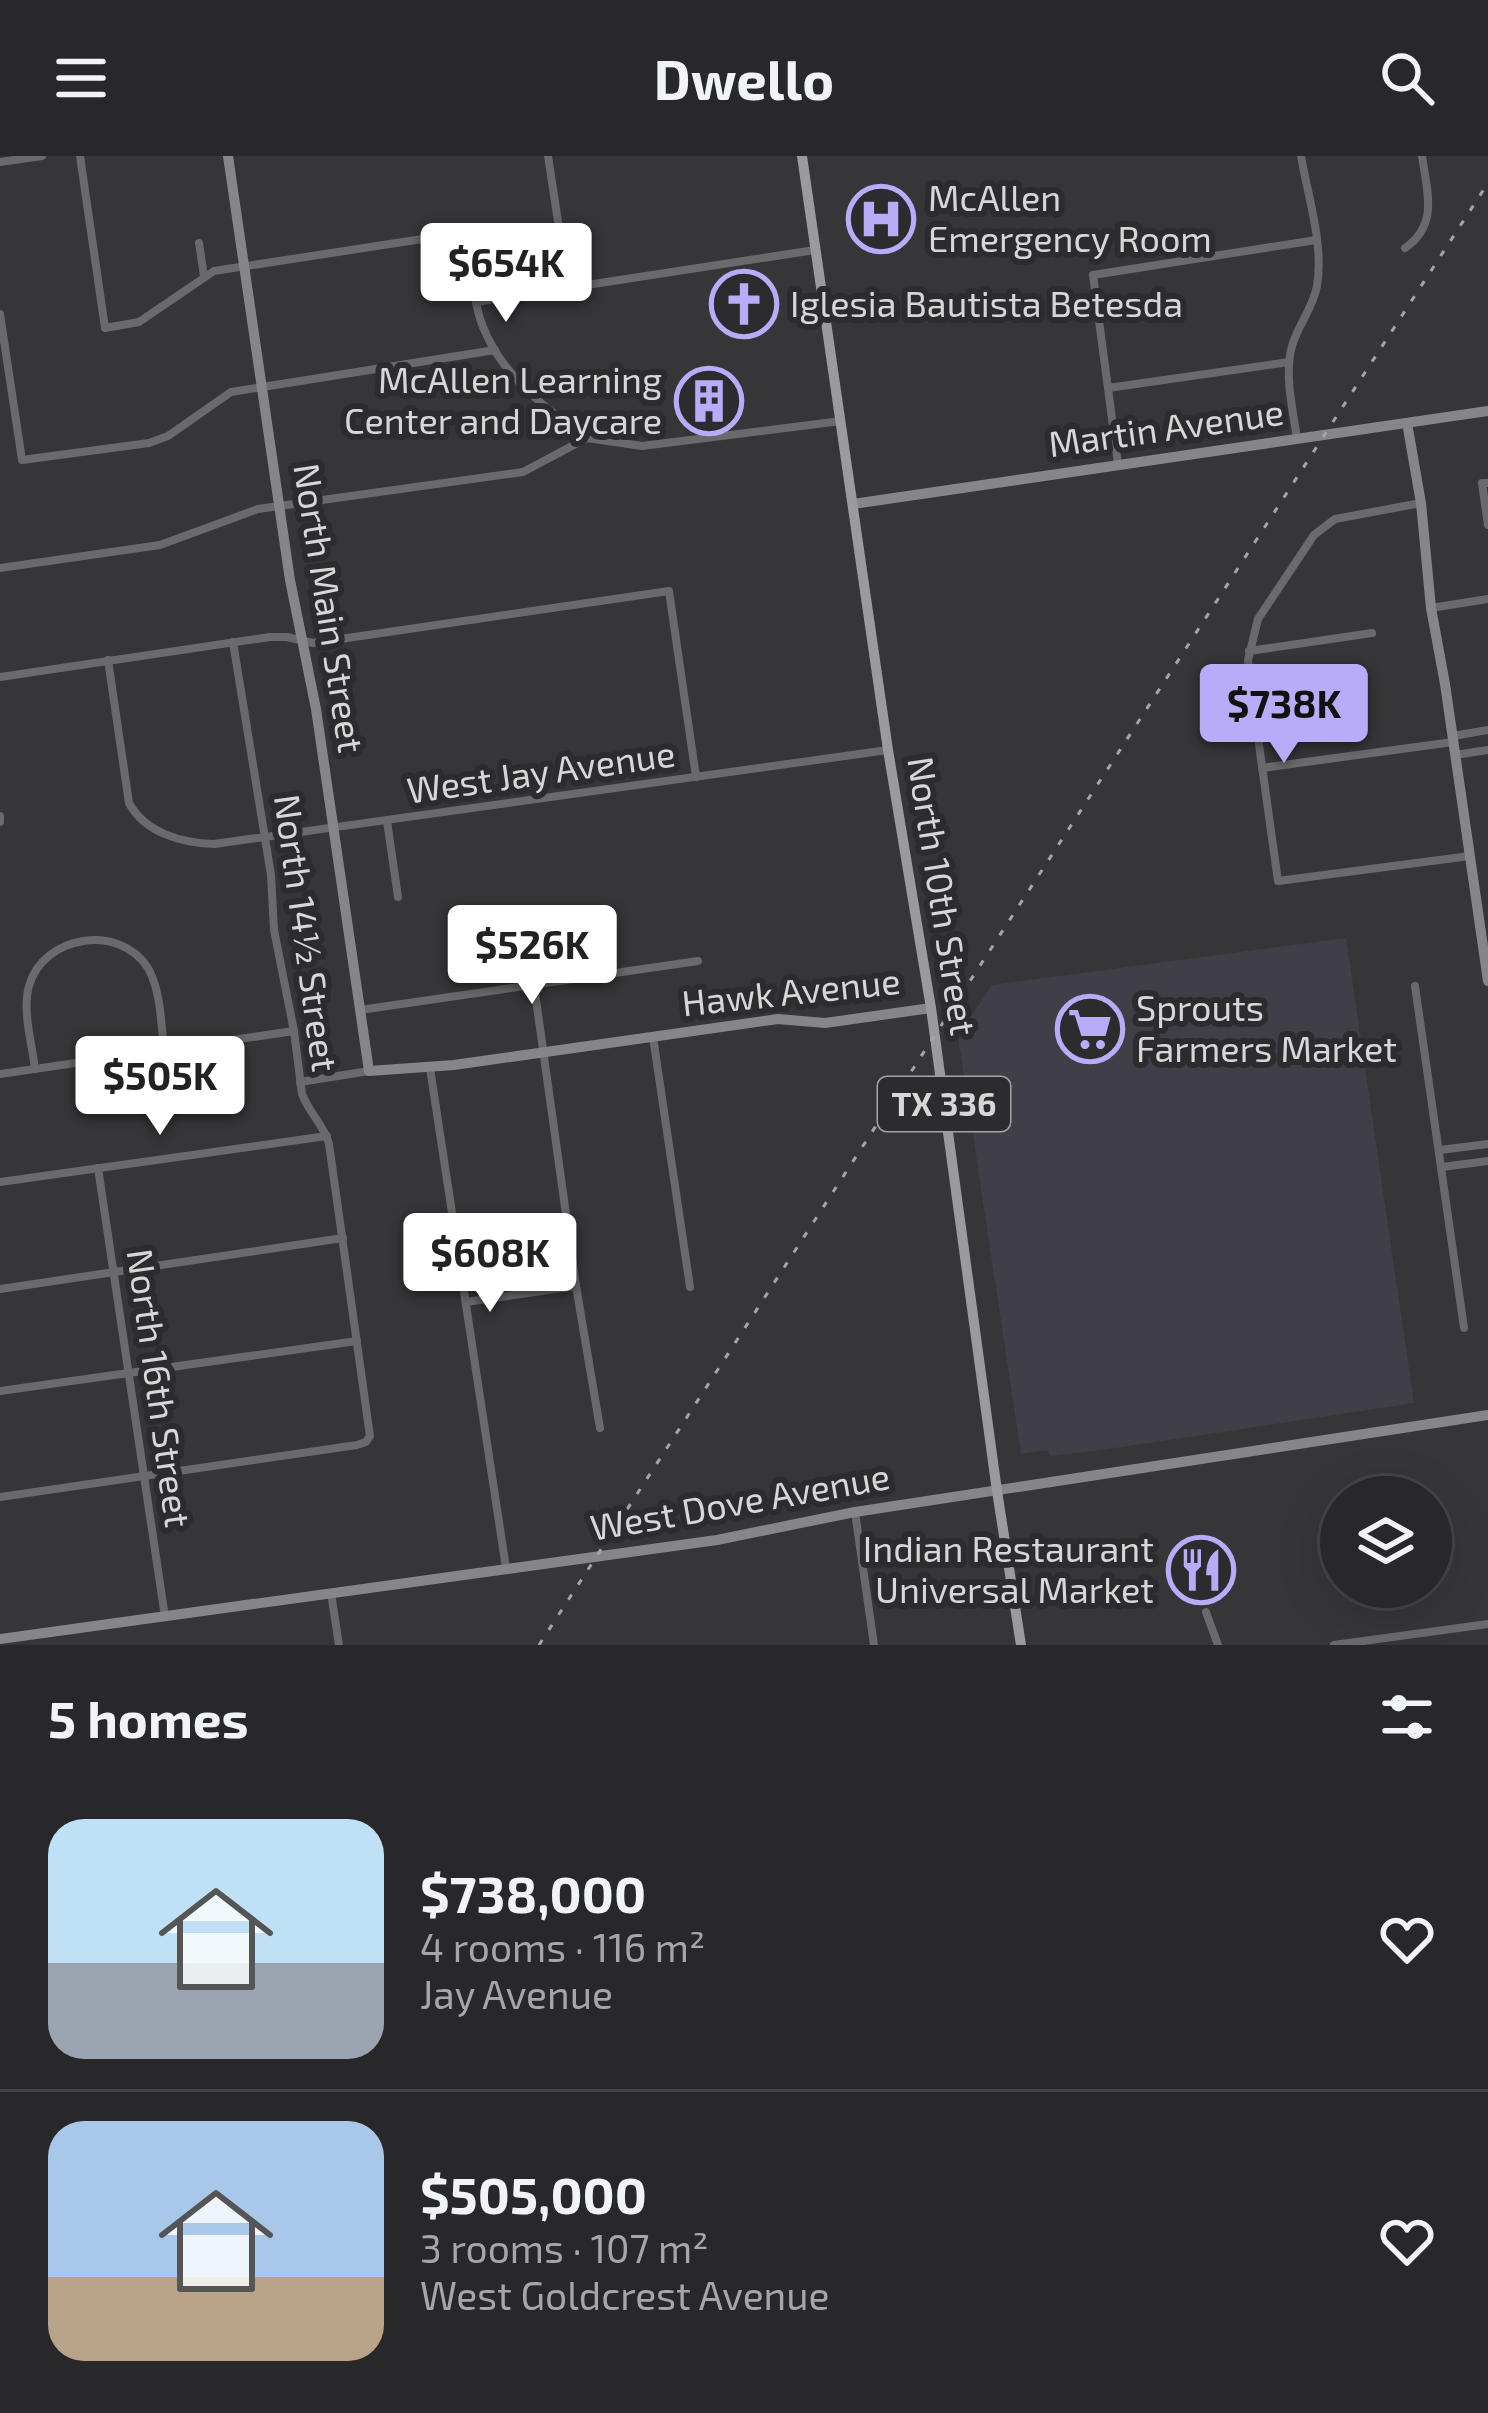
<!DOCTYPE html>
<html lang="en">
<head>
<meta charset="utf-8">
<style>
	:root { --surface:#28282b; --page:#343437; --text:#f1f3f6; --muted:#a5a6a9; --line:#444447; --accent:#b8abf7 }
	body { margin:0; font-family:"Exo 2",sans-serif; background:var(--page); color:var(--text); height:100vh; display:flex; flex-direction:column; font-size:45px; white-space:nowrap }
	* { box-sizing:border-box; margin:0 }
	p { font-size:39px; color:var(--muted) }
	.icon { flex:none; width:66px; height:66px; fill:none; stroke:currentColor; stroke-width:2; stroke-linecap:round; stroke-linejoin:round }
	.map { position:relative; height:1489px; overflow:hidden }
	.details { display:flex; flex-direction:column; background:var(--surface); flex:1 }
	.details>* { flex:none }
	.controls { position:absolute; left:1320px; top:1320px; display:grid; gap:24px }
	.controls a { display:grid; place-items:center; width:132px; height:132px; border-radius:50%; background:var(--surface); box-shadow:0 12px 48px #0002,0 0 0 3px var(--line); font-size:60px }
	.price { position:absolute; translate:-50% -102px; padding:0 27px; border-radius:12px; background:#fff; color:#222; font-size:39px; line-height:78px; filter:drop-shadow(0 3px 6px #0008) }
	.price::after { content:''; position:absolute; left:50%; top:72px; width:36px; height:27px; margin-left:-18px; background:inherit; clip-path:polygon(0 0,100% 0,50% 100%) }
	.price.selected { background:var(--accent); color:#111 }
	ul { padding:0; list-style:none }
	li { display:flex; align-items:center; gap:36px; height:300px; padding:0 48px }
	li+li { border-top:3px solid var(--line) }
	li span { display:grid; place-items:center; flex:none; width:336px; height:240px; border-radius:36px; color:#555 }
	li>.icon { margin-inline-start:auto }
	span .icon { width:144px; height:144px; fill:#fffc; stroke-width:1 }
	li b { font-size:51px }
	h2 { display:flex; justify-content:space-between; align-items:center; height:144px; padding:0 48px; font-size:51px }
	header { display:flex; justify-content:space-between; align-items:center; height:156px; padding:0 48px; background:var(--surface); font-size:54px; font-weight:700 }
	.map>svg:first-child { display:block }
	.built { fill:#403e47 }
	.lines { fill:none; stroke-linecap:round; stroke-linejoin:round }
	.street { stroke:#6a696b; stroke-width:8 }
	.secondary { stroke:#868688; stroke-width:10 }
	.primary { stroke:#9b9b9e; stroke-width:10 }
	.rail { stroke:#a5a5a7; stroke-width:3; stroke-dasharray:6 12; stroke-linecap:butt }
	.labels { text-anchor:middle; stroke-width:12; stroke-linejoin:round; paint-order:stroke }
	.shield { fill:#2c2c2f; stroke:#a4a4a5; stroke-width:3 }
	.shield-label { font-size:33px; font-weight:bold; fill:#d7d7d8 }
	.poi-label { font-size:36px; fill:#d7d7d8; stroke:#2c2c2f; text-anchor:start }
	.street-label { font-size:36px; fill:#d7d7d8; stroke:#2c2c2f }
</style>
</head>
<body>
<header><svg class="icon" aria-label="menu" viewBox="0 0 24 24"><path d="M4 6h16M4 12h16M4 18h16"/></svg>Dwello<svg class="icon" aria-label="search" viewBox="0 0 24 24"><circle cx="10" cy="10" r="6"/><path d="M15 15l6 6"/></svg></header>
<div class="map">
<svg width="1488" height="1489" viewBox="0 0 1488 1489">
	<rect width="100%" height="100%" fill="#363639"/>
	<polygon class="built" points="1346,782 1414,1247 1109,1293 1050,1300 1047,1294 1021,1298 958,880 992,829"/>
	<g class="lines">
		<g class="street">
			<path d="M80 0 105 172 139 166 214 115 442 80 452 82C477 106 470 141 483 171 503 221 545 252 587 282"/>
			<polyline points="548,0 568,131"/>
			<polyline points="0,6 42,0"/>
			<polyline points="199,87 204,120"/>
			<path d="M1405 92C1439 69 1427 35 1422 0"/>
			<polyline points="476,146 815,94"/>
			<polyline points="0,158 22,304 149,287 168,280 231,236 495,194"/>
			<polyline points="1108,232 1289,206"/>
			<path d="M1297 283C1293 254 1284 219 1292 190 1298 169 1313 152 1317 130 1324 89 1308 41 1301 0"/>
			<polyline points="1118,308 1093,119 1316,84"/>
			<polyline points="1488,327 1482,327 1488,369"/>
			<polyline points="1421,347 1335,363 1314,379 1258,463 1248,504 1249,517 1278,725 1470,700"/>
			<polyline points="0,412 160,389 258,353 523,316 587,282 642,290 841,265"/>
			<polyline points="1431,452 1488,443"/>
			<polyline points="1249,495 1372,477"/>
			<path d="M108 504 129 647C145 677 182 687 214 688L888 594"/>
			<polyline points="0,521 270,481 287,481 313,487 669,435 696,621"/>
			<polyline points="1453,580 1488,574"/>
			<polyline points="1455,599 1488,594"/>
			<polyline points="1262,612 1453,586"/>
			<polyline points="0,660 0,666"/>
			<polyline points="387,665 398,741"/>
			<polyline points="534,829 576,1130 600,1272"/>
			<polyline points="1415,830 1464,1172"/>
			<polyline points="360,854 698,805"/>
			<polyline points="653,881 690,1131"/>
			<polyline points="430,912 506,1412"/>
			<path d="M35 913C32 887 22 855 29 830 43 779 120 767 148 812 161 835 161 868 164 894"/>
			<polyline points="0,918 294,875"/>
			<polyline points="300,926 369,915"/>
			<polyline points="1440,994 1488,988"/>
			<polyline points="1442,1011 1488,1005"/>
			<polyline points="98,1012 165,1461"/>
			<polyline points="0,1026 327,980"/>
			<polyline points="0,1133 343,1082"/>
			<polyline points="466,1146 576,1130"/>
			<polyline points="0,1235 357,1185"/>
			<path d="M0 1341 357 1289 366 1286 370 1280 329 988C324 969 309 957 302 938L294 875 274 774 271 719 233 486"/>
			<polyline points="855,1356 874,1489"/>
			<polyline points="331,1437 339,1489"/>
			<polyline points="1206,1456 1218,1489"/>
			<polyline points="1334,1489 1488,1468"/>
		</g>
		<g class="secondary">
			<polyline points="228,0 290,424 316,553 369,915 454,909 778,863 825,867 931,852"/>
			<polyline points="1407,267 1421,347 1431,452 1445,528 1488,825"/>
			<polyline points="853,348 1488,255"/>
			<polyline points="0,1483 717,1384 855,1356 1488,1259"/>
		</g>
		<polyline class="primary" points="802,0 888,594 931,852 997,1335 1021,1489"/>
		<polyline class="rail" points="539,1489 1488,27"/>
	</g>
	<defs>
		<g id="hospital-ring" transform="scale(3.45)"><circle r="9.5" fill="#2c2c2f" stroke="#b8abf7" stroke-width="1.5"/><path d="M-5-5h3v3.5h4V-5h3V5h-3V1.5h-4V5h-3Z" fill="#b8abf7"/></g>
		<g id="church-ring" transform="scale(3.45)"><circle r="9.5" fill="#2c2c2f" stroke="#b8abf7" stroke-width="1.5"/><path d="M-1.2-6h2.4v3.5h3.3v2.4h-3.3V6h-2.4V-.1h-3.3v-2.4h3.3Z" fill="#b8abf7"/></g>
		<g id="building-ring" transform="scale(3.45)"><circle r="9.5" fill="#2c2c2f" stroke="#b8abf7" stroke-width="1.5"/><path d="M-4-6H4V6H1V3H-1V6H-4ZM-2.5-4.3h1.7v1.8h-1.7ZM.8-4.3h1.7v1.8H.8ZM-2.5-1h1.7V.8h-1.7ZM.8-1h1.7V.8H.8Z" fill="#b8abf7"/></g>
		<g id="supermarket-ring" transform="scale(3.45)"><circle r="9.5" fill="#2c2c2f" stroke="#b8abf7" stroke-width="1.5"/><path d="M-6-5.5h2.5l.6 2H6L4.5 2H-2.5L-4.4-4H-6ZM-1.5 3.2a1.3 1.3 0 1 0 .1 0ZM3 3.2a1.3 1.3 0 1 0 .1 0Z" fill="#b8abf7"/></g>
		<g id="restaurant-ring" transform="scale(3.45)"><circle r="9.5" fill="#2c2c2f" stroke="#b8abf7" stroke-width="1.5"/><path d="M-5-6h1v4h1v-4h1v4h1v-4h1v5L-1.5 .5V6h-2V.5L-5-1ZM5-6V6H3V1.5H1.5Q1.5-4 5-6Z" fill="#b8abf7"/></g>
	</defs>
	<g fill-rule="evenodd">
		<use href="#hospital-ring" x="881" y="63"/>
		<use href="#church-ring" x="744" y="148"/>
		<use href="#building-ring" x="709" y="245"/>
		<use href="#supermarket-ring" x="1090" y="873"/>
		<use href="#restaurant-ring" x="1201" y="1414"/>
	</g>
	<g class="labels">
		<rect class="shield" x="878" y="921" width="132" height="54" rx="9"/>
		<g class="shield-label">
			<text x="944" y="960">TX 336</text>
		</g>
		<g class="poi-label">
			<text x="928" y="55">McAllen<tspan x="928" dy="41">Emergency Room</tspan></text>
			<text x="790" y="161">Iglesia Bautista Betesda</text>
			<text x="662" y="237" text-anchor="end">McAllen Learning<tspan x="662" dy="41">Center and Daycare</tspan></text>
			<text x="1136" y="865">Sprouts<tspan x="1136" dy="41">Farmers Market</tspan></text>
			<text x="1154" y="1406" text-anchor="end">Indian Restaurant<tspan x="1154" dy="41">Universal Market</tspan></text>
		</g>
		<g class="street-label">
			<text transform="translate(1166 272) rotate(-8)" y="13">Martin Avenue</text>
			<text transform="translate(329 452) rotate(81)" y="13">North Main Street</text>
			<text transform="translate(541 616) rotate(-8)" y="13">West Jay Avenue</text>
			<text transform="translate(942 740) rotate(81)" y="13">North 10th Street</text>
			<text transform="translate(306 777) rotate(82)" y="13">North 14½ Street</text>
			<text transform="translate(791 836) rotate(-6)" y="13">Hawk Avenue</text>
			<text transform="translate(159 1232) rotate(82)" y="13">North 16th Street</text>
			<text transform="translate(740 1346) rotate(-10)" y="13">West Dove Avenue</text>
		</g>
	</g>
</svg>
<div class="controls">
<a><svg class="icon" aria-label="layers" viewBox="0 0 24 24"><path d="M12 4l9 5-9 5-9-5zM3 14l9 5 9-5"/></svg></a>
</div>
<b class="price" style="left:506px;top:169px">$654K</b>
<b class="price selected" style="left:1284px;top:610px">$738K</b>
<b class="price" style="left:532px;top:851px">$526K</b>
<b class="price" style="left:160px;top:982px">$505K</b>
<b class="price" style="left:490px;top:1159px">$608K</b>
</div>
<section class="details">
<h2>5 homes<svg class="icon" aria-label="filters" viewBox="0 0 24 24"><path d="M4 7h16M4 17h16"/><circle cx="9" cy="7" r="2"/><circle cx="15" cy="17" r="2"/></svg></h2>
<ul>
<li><span style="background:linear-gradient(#bfe0f5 60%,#9aa5b1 0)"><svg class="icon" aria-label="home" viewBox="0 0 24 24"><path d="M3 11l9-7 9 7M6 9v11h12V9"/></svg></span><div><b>$738,000</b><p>4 rooms · 116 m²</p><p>Jay Avenue</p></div><svg class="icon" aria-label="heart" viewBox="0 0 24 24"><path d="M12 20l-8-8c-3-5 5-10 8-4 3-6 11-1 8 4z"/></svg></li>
<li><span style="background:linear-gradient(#a9c7e8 65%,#b9a48a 0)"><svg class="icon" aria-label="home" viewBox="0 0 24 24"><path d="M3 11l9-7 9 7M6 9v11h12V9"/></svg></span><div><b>$505,000</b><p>3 rooms · 107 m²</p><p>West Goldcrest Avenue</p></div><svg class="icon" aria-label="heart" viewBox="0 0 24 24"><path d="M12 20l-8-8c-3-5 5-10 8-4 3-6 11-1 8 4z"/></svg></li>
</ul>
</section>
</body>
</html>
